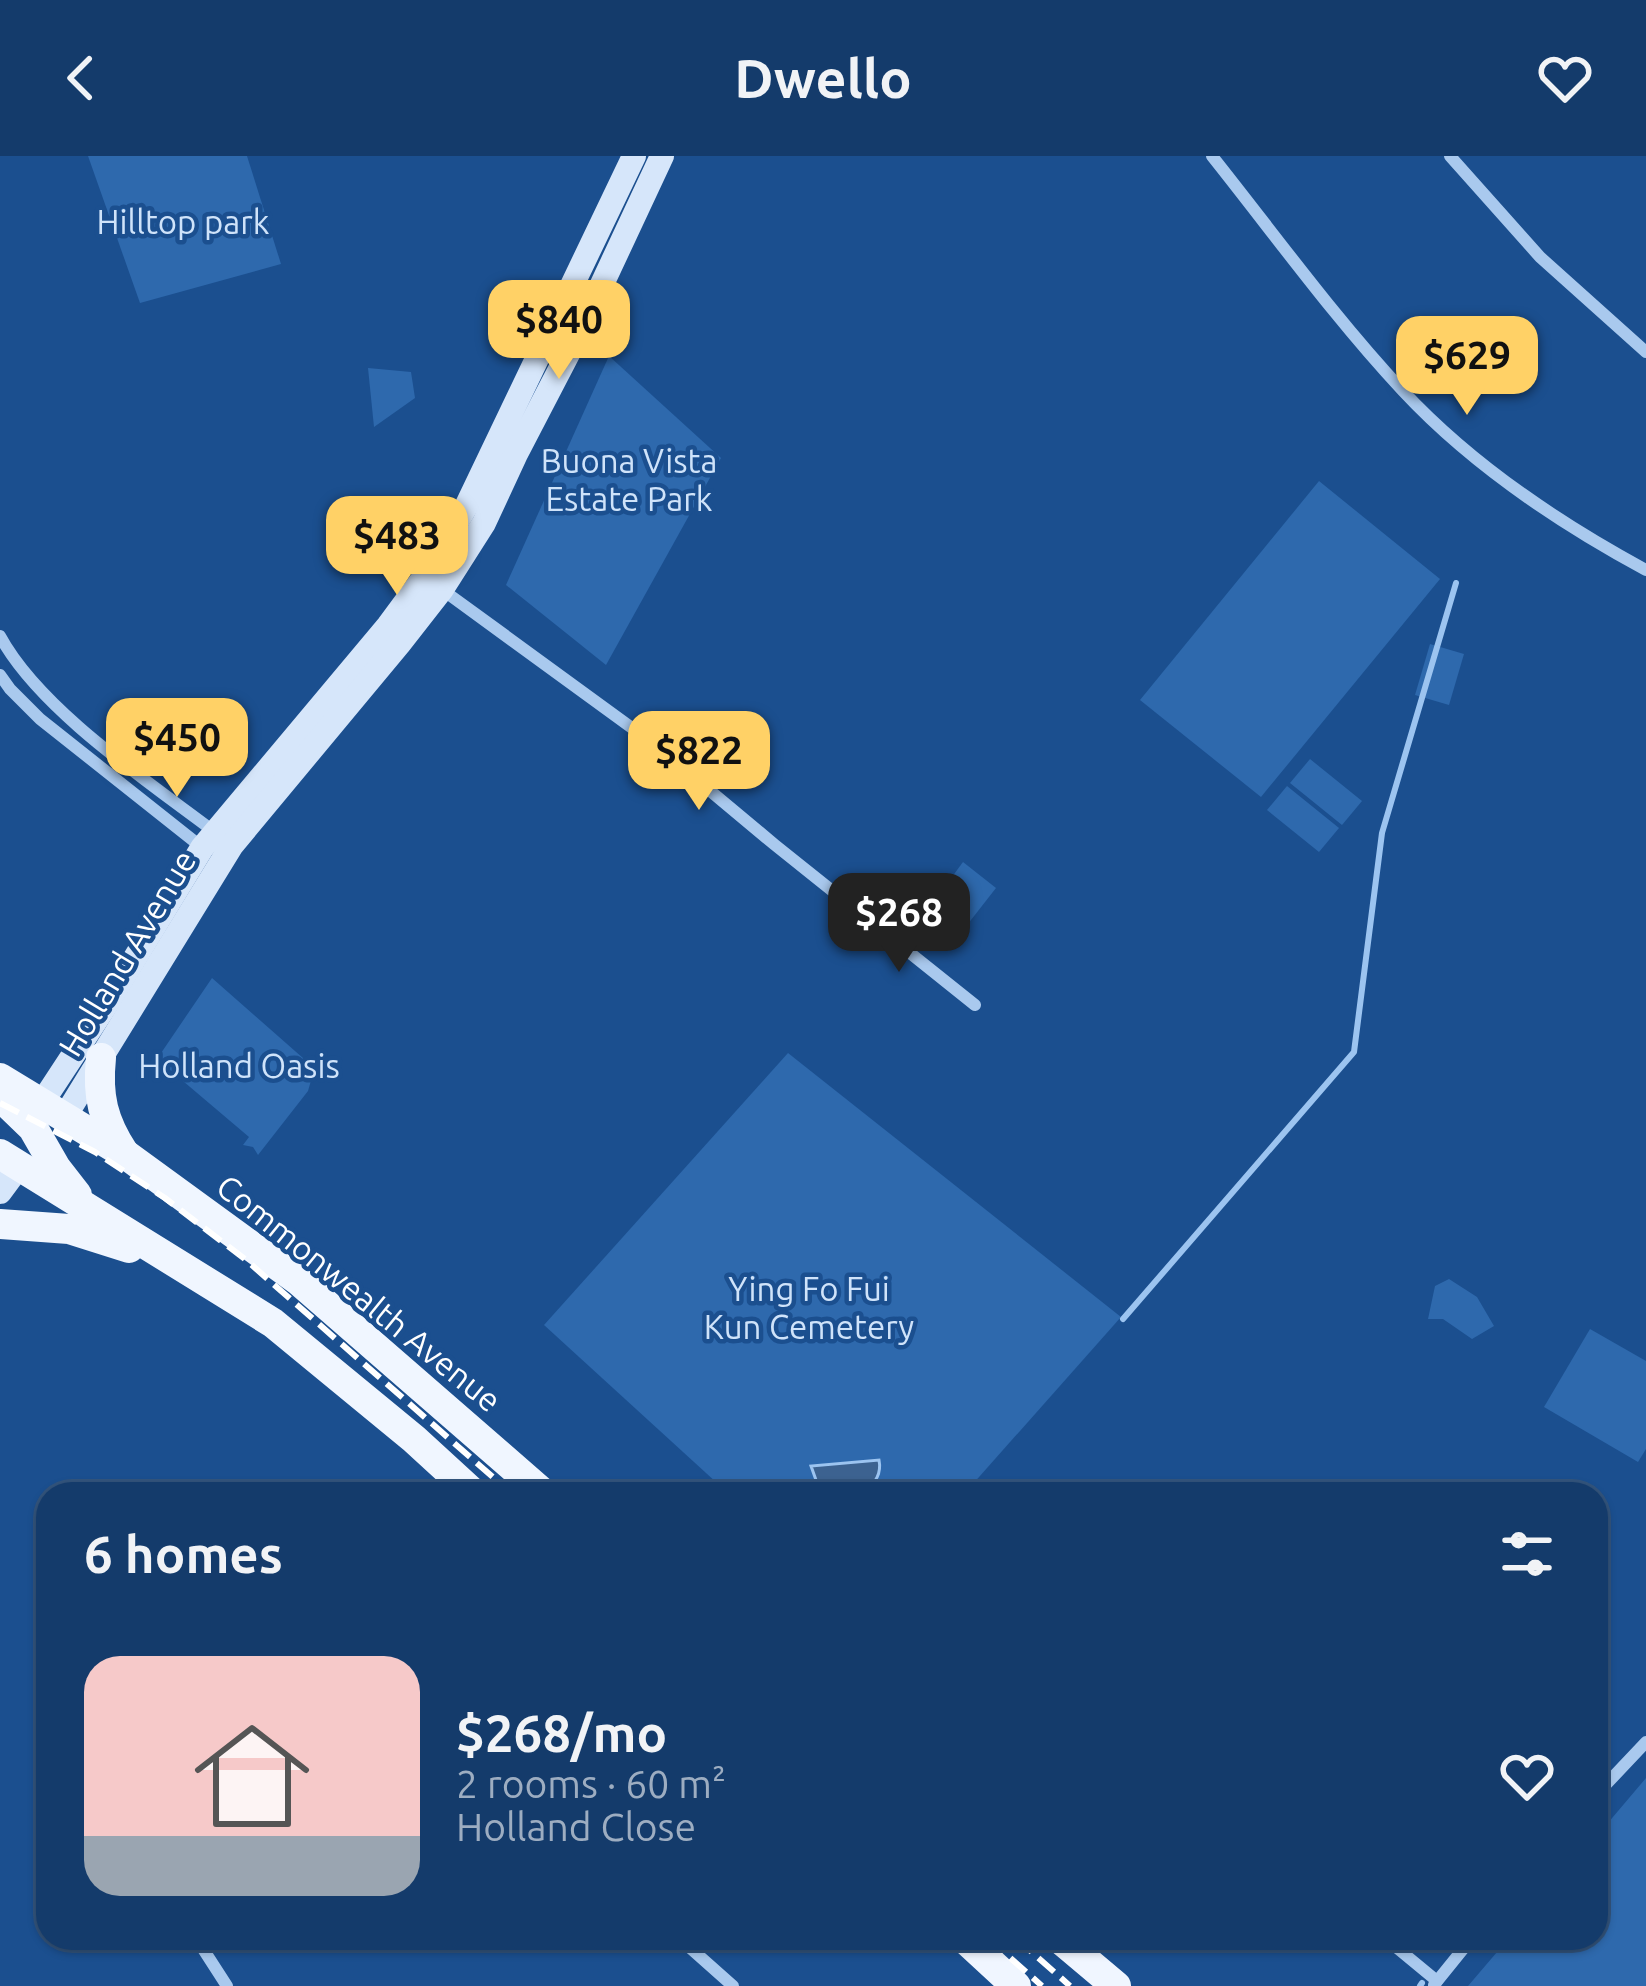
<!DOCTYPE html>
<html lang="en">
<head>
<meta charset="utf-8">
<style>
	:root { --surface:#143b6b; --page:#214673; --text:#f1f3f6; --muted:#9dadc1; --line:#33557e; --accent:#ffd166 }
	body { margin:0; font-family:Ubuntu,sans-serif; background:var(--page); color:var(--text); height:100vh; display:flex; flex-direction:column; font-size:45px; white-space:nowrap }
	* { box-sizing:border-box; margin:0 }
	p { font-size:39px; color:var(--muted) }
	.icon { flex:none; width:66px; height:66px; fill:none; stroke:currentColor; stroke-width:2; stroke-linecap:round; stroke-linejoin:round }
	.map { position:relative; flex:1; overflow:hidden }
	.side { position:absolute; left:36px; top:1326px; width:1572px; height:468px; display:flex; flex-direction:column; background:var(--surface); border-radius:36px; box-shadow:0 3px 9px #0004,0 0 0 3px var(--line) }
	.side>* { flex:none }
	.price { position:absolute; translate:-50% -102px; padding:0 27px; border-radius:24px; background:var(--accent); color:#111; font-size:39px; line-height:78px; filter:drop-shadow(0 3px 6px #0008) }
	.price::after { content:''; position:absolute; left:50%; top:72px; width:36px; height:27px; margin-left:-18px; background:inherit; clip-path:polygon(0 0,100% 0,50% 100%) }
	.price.on { background:#222; color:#fff }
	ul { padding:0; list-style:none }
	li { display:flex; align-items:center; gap:36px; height:300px; padding:0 48px }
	li span { display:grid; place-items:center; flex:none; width:336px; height:240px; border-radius:36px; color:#555 }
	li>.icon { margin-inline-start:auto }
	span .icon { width:144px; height:144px; fill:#fffc; stroke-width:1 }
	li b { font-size:51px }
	h2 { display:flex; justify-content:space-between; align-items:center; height:144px; padding:0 48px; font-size:51px }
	header { display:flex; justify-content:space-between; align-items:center; height:156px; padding:0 48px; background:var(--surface); font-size:54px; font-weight:600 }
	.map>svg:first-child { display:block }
	.green { fill:#2e69ad }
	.water { fill:#3c6290; stroke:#9cc4f0; stroke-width:3 }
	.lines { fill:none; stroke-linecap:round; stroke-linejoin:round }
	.stream { stroke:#9cc4f0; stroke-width:6 }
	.street { stroke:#a9c9ee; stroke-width:12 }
	.secondary { stroke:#d6e6fa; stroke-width:24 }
	.primary { stroke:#f0f6ff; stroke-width:30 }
	.rail { stroke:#fff; stroke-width:6; stroke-dasharray:21 9; stroke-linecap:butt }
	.labels { text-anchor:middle; stroke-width:9; stroke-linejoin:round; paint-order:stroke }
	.park-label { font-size:33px; fill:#cfe3fa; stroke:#1b4f8f }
	.street-label { font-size:33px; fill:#fff; stroke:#1b4f8f }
</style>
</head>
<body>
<header><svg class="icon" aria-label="back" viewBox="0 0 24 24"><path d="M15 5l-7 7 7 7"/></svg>Dwello<svg class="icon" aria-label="heart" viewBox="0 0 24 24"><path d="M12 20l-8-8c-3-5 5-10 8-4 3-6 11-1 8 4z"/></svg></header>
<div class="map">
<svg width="1646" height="1830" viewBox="0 0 1646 1830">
	<rect width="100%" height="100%" fill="#1b4f8f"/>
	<g class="green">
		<polygon points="88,0 247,0 281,108 140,147"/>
		<polygon points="609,200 721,302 606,509 506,429"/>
		<polygon points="368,212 411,216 415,242 374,271"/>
		<polygon points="1319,325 1440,423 1261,641 1140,544"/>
		<polygon points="1430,488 1464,498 1449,549 1415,539"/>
		<polygon points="1310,603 1362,645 1342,669 1290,627"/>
		<polygon points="1287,630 1339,672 1319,696 1267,654"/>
		<polygon points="963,706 996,732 953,787 921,763"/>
		<polygon points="212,822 320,917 312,921 308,935 258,999 253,991 243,989 249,981 157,903"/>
		<polygon points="788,897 1121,1161 964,1338 729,1338 544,1169"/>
		<polygon points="1449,1123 1477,1141 1494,1170 1472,1183 1443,1163 1428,1163 1435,1130"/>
		<polygon points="1590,1173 1646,1205 1646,1293 1638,1306 1544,1251"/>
		<polygon points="1646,1622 1646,1830 1468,1830 1509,1782 1596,1782 1596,1681"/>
	</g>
	<path class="water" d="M879 1304C882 1319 874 1327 865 1338H828L816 1324 811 1310Z"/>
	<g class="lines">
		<g class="stream">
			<polyline points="1123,1163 1354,896 1382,677 1456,427"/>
			<polyline points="1420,1830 1422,1827"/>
		</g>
		<g class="street">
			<path d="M1212 0C1275 79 1334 161 1403 235 1471 308 1559 367 1646 414"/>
			<polyline points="1450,0 1540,101 1646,196"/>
			<polyline points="440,432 654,588 775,689 975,849"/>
			<path d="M0 480C40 554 149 626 216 677"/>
			<polyline points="0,519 10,533 40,563 204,693"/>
			<polyline points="1596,1639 1646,1586"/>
			<polyline points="196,1782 227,1830"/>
			<polyline points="679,1782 733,1830"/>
			<polyline points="1385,1782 1437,1825"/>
			<polyline points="1434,1829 1472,1782"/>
		</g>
		<g class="secondary">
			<polyline points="41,948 110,843 202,692 388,470 425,420 467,349 634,0"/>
			<polyline points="64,962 232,689 399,488 442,433 484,367 516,298 582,171 662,0"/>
			<polyline points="0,1036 20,1009"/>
		</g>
		<g class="primary">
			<path d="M101 902C97 940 103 965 124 997"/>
			<polyline points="0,922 125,998 299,1125 544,1338"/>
			<polyline points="0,940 33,972 56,1012 77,1039"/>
			<polyline points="0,998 273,1167 414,1283 474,1338"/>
			<polyline points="0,1068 69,1073 129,1092"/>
			<polyline points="964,1782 1016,1830"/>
			<polyline points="1059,1782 1116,1830"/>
		</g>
		<g class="rail">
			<polyline points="0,947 95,996 165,1042 246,1104 512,1338"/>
			<polyline points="988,1782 1042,1830"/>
			<polyline points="1016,1782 1070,1830"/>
		</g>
	</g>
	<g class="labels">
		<g class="park-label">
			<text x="183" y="78">Hilltop park</text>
			<text x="629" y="317">Buona Vista<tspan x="629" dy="38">Estate Park</tspan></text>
			<text x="239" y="922">Holland Oasis</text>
			<text x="809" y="1145">Ying Fo Fui<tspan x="809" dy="38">Kun Cemetery</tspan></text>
		</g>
		<g class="street-label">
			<text transform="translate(127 797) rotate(-59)" y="12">Holland Avenue</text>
			<text transform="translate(359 1137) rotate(39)" y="12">Commonwealth Avenue</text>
		</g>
	</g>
</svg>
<b class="price" style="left:559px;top:226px">$840</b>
<b class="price" style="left:1467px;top:262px">$629</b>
<b class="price" style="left:397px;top:442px">$483</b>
<b class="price" style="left:177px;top:644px">$450</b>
<b class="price" style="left:699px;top:657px">$822</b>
<b class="price on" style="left:899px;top:819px">$268</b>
<section class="side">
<h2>6 homes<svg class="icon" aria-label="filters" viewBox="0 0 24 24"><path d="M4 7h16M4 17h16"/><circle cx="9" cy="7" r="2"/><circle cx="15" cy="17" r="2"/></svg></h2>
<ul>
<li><span style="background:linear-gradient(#f6c9c9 75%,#9aa5b1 0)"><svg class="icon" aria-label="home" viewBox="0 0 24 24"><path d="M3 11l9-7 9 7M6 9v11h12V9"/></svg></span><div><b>$268/mo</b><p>2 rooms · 60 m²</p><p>Holland Close</p></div><svg class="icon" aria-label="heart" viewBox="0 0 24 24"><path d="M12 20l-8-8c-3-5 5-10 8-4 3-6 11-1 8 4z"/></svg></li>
</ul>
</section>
</div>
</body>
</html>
